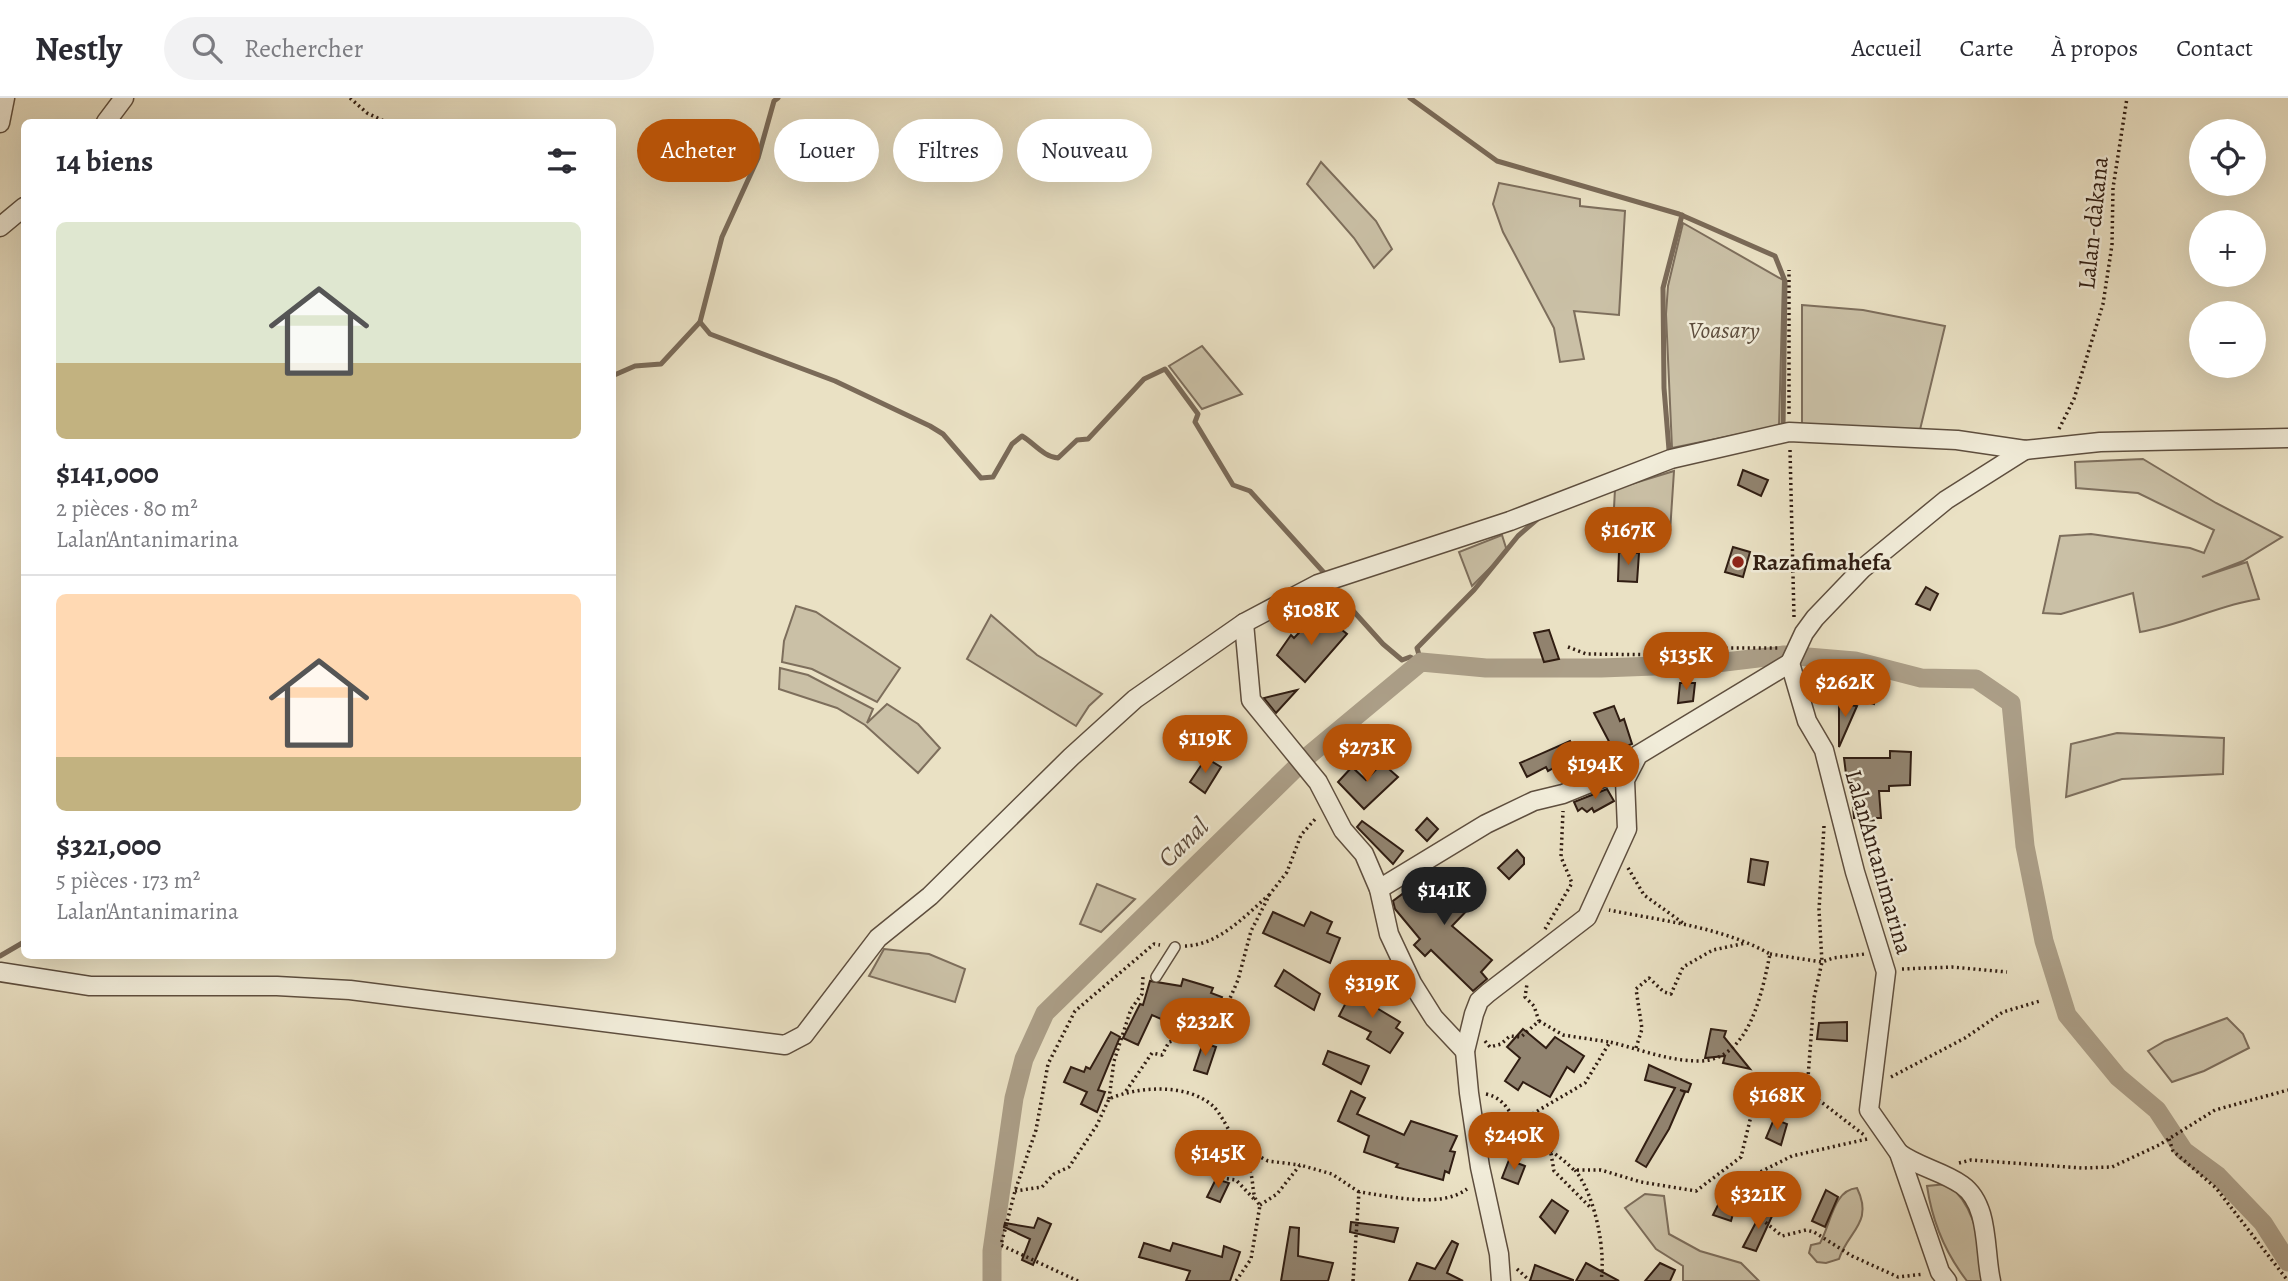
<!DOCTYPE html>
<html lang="fr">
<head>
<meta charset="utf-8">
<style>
	:root { --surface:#fff; --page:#f2f2f3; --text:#2b2b33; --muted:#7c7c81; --line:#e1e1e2; --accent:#b45309 }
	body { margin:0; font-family:Alegreya,serif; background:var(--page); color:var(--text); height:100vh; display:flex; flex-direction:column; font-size:26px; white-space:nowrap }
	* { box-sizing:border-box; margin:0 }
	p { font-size:23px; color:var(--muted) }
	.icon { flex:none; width:38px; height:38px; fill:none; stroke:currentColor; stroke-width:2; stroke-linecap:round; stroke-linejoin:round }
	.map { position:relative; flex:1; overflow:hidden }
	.drawer { position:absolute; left:21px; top:21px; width:595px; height:840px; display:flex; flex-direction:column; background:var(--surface); border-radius:10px; box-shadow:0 7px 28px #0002 }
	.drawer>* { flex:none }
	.banner { position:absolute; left:637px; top:21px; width:665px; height:63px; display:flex; gap:14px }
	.fabs { position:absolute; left:2189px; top:21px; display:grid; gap:14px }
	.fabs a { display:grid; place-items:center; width:77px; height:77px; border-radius:50%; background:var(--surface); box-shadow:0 7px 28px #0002; font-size:35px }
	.price { position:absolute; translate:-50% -60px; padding:0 16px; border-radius:24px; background:var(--accent); color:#fff; font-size:23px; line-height:46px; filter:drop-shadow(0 2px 4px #0008) }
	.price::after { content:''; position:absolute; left:50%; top:42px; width:21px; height:16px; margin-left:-10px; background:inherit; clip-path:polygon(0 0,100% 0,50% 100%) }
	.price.current { background:#222; color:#fff }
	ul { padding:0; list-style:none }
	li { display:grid; align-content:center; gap:14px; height:371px; padding:0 35px }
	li+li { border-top:2px solid var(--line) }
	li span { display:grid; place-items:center; height:217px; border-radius:10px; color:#555 }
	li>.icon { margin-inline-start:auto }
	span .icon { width:126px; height:126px; fill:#fffc; stroke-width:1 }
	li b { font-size:30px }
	h2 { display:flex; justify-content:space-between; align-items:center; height:84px; padding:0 35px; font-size:30px }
	.pill { padding:0 24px; border-radius:32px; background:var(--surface); box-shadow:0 7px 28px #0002; font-size:24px; line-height:63px }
	.pill.current { background:var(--accent); color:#fff }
	header { display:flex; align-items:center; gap:42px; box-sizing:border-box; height:98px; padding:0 35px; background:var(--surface); border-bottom:2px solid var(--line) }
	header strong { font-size:33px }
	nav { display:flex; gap:38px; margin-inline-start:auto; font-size:24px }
	.search { width:490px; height:63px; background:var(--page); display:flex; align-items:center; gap:18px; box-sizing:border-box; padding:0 24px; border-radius:38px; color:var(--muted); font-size:26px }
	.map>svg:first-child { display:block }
	.green { fill:#cac0a6; stroke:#7d6e5c; stroke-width:2 }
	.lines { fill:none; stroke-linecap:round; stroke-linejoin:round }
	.stream { stroke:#7a6a58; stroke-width:5 }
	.canal { stroke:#ab9e87; stroke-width:19 }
	.building { fill:#91836f; stroke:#301d12; stroke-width:2 }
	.service-casing { stroke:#5e4e3e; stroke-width:12 }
	.minor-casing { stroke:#5e4e3e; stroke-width:21 }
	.path { stroke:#301d12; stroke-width:3.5; stroke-dasharray:2 3.5; stroke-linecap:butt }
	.service { stroke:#f1ecd9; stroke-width:9 }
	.minor { stroke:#f1ecd9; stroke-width:18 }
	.poi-dot { fill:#8f2418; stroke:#f1ecd9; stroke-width:2.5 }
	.labels { text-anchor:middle; stroke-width:5; stroke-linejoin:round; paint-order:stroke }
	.street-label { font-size:24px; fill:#301d12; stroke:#f1ecd9 }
	.park-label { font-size:24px; font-style:italic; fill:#5e4e3e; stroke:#f1ecd9 }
	.poi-label { font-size:24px; font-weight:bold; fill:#301d12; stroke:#f1ecd9; text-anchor:start }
	.water-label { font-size:26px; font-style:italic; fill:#5b4a3b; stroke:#f1ecd9 }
</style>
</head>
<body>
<header>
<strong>Nestly</strong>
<div class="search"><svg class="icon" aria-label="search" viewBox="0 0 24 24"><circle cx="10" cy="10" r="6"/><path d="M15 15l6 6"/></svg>Rechercher</div>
<nav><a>Accueil</a><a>Carte</a><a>À propos</a><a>Contact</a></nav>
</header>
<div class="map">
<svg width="2288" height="1183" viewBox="0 0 2288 1183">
	<rect width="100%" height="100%" fill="#eae1c4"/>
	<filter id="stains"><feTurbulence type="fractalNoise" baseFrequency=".00286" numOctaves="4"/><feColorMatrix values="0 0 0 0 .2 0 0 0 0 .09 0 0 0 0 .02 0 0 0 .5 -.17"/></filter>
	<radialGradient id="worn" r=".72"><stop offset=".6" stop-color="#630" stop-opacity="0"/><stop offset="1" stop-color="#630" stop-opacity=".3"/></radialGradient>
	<g class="green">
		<polygon points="1321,64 1376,123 1392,151 1374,170 1354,140 1307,86"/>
		<polygon points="1499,85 1580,101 1580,108 1625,113 1619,217 1574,213 1584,261 1560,264 1554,230 1503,134 1493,106"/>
		<polygon points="1683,125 1783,182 1779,328 1672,350 1666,216 1668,188"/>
		<polygon points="1802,207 1863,212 1945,228 1918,340 1802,334"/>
		<polygon points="1202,248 1242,296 1202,311 1169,268"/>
		<path d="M2143 361 2216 405 2282 439 2243 463 2202 479 2247 464 2259 501C2218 507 2183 527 2140 534L2133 495 2061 516 2043 515 2060 438 2091 436 2190 450 2204 455 2214 432 2138 395 2076 390 2075 364Z"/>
		<polygon points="1674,373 1670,434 1638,435 1635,411 1614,410 1615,391"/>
		<polygon points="1502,437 1507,453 1472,488 1459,454"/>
		<polygon points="796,508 816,514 900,570 877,604 812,571 782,564 784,543"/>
		<polygon points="991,517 1037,557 1102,596 1089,608 1076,628 967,561"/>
		<polygon points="780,570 808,577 873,611 867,625 887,606 918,626 940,650 918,675 865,627 837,610 779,591"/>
		<polygon points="2117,635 2224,640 2223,676 2122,681 2066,699 2071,646"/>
		<polygon points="1097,786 1135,801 1101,834 1080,826"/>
		<polygon points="884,851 929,856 965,871 955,904 869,878"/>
		<polygon points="2227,920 2243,936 2249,950 2204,973 2172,984 2148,953 2165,943"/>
		<path d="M1947 1086C1977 1108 1979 1147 1986 1183H1967C1946 1156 1932 1122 1927 1088Z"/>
		<path d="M1857 1090C1874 1125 1848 1133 1839 1161L1826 1165 1817 1164 1809 1155 1811 1147 1820 1145C1831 1126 1833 1092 1857 1090Z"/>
		<polygon points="1645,1096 1664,1098 1669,1136 1700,1153 1741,1165 1759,1183 1683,1183 1683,1168 1656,1151 1625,1110"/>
	</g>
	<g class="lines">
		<g class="stream">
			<polyline points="1410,0 1497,63 1679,116 1775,158 1785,183 1783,331"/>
			<path d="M700 224 710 236 835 283 930 328 943 336 981 380 993 379 1012 346 1022 338C1034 345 1044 359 1058 360L1077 342 1088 341 1144 281 1165 271 1198 316 1195 324 1233 387 1250 393 1327 478"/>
			<polyline points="612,278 635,268 661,266 700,224 722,139 758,60 774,3 778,0"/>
			<polyline points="1669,352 1664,290 1663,190 1682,117"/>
			<polyline points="1333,486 1338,496 1383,546 1402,562 1410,559 1421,564"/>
			<polyline points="1421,564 1417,550 1474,492 1518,438 1541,418"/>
			<polyline points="0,858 24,844"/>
		</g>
		<polyline class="canal" points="992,1183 992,1153 1014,1000 1024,961 1045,915 1308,658 1421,564 1486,570 1601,570 1708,566 1784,557 1855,563 1921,580 1976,581 2011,605 2025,748 2044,843 2067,917 2118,979 2157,1012 2184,1053 2218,1078 2263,1125 2288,1164"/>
	</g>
	<g class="building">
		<polygon points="1743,372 1768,382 1761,398 1738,387"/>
		<polygon points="1733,449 1750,454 1743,479 1725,474"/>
		<polygon points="1619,454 1639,455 1637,484 1618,483"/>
		<polygon points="1926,489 1938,496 1930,512 1916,506"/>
		<polygon points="1316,517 1333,532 1337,528 1347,536 1305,584 1277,557 1291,537 1294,540"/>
		<polygon points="1549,532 1559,561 1544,564 1534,535"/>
		<polygon points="1866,581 1878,584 1874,606 1859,602"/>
		<polygon points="1680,585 1695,585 1693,603 1678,605"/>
		<polygon points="1297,592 1276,615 1264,600"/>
		<polygon points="1839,606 1857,608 1839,649"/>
		<polygon points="1614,608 1620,623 1624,621 1632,646 1614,653 1594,615"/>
		<polygon points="1570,643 1575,652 1565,658 1566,661 1595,649 1601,662 1593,666 1595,671 1564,683 1557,668 1548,673 1546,669 1527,679 1520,665"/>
		<polygon points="1890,653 1911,654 1910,687 1889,688 1889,693 1879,693 1881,720 1854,720 1850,675 1846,676 1844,660 1890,660"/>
		<polygon points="1206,660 1221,669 1205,695 1190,684"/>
		<polygon points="1382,665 1398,679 1364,711 1338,684 1352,669 1366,682"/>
		<polygon points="1607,691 1614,703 1594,714 1592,710 1587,714 1582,710 1578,713 1574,704"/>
		<polygon points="1427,720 1438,731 1427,743 1416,732"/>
		<polygon points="1362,723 1403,753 1393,766 1357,729"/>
		<polygon points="1517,752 1524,760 1524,766 1509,781 1498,770"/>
		<polygon points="1751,761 1768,764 1764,787 1748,784"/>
		<polygon points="1447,775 1476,803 1452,828 1492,862 1481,874 1487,881 1473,893 1431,852 1425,858 1414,847 1420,841 1395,811 1393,803 1417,785 1422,792"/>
		<polygon points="1273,814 1304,828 1311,814 1332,824 1327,835 1340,840 1330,865 1263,835"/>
		<polygon points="1284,872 1320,896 1314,912 1275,888"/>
		<polygon points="1183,881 1213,890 1211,895 1222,899 1215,917 1199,910 1195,923 1184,918 1177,928 1152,917 1138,947 1123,940 1140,906 1143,907 1150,883 1181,888"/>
		<polygon points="1353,891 1378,904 1375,909 1400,924 1396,930 1403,935 1390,955 1367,941 1371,934 1339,918"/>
		<polygon points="1847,924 1847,943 1817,941 1819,925"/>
		<polygon points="1523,931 1546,950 1555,939 1584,958 1574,974 1567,969 1550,999 1523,984 1518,992 1505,983 1520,960 1507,949"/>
		<polygon points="1711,931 1726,933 1724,939 1750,971 1723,965 1725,958 1705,960"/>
		<polygon points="1111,934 1120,939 1098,992 1105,994 1097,1014 1081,1006 1087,994 1064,984 1071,969 1084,974 1086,969 1090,971"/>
		<polygon points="1203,945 1216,949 1207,976 1194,972"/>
		<polygon points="1328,953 1369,968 1361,986 1323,966"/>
		<polygon points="1649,967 1691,986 1688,994 1680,992 1685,994 1669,1031 1646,1069 1636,1063 1675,990 1645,982"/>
		<polygon points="1351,993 1365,1000 1357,1016 1404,1037 1411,1023 1457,1038 1450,1053 1455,1054 1449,1075 1445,1073 1443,1082 1396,1069 1398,1066 1364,1054 1369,1038 1338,1023"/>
		<polygon points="1774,1021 1787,1026 1781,1047 1766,1040"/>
		<polygon points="1509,1062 1525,1068 1518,1086 1502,1080"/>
		<polygon points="1216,1081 1229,1085 1220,1104 1207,1099"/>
		<polygon points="1826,1092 1838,1099 1825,1129 1812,1123"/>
		<polygon points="1722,1099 1736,1105 1731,1123 1713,1117"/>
		<polygon points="1552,1102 1568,1113 1555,1135 1540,1119"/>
		<polygon points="1763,1111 1773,1116 1756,1153 1743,1149"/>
		<polygon points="1038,1120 1051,1126 1033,1167 1022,1162 1030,1141 1004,1129 1005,1125 1034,1130"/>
		<polygon points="1351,1124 1398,1130 1394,1144 1350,1134"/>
		<polygon points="1290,1129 1299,1130 1298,1158 1333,1165 1328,1183 1281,1183"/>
		<polygon points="1452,1143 1458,1146 1447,1175 1463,1183 1409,1183 1417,1165 1435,1171"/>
		<polygon points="1144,1145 1170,1153 1173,1145 1222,1159 1224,1148 1240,1154 1230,1183 1186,1183 1190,1173 1139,1159"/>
		<polygon points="1586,1165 1619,1183 1576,1183"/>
		<polygon points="1660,1165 1675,1172 1670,1183 1645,1183"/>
		<polygon points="1535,1167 1573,1182 1573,1183 1530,1183"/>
	</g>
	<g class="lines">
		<g class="service-casing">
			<polyline id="service" points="1156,879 1175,849"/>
		</g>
		<g class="minor-casing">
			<g id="minor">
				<polyline points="106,24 124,0"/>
				<polyline points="0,25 5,0"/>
				<polyline points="0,129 24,109"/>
				<polyline points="1244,525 1251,602 1318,684 1343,732 1364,756 1379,791 1389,836 1412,885 1434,920 1465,953"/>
				<polyline points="1790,565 1807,623 1824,652 1855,774 1886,874 1869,1012 1899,1055 1940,1174 1947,1183"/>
				<polyline points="1790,565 1804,535 1815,520 1862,471 1946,402 2025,352"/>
				<polyline points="1379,791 1486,726 1534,703 1563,696 1605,679 1636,659"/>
				<polyline points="0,874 90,888 277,888 350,892 785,947 804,937 878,840 930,798 1071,659 1135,601 1244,525 1318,486 1510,423 1671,361 1789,334 1957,342 2025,352 2100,344 2288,340"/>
				<path d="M1899 1055C1918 1069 1942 1073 1962 1087 1990 1107 1984 1153 1991 1183"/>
				<polyline points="1501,1183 1499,1156 1480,1069 1469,995 1465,953 1474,916 1479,903 1488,895 1587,819 1627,731 1625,682 1638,657 1790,565"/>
			</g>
		</g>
		<g class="path">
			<polyline points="350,0 367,15 386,24"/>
			<polyline points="1789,316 1789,172"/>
			<polyline points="2059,331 2074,301 2103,206 2112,147 2113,90 2127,0"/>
			<polyline points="1790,352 1794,519"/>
			<polyline points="1568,549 1586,556 1674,557 1730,550 1780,550"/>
			<polyline points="1824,728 1819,812 1822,864 1814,900 1807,993 1864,1037"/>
			<polyline points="1628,770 1644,797 1683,825"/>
			<polyline points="1545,831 1572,785 1561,759 1563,713"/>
			<path d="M1185 848C1219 847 1245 818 1270 796"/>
			<polyline points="1770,856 1822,864 1833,860 1865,856"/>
			<polyline points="1902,871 1952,869 2007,874"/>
			<polyline points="1539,923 1563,937 1609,944"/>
			<polyline points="1485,943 1490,949 1501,946 1510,938 1521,939 1539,923 1534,908 1525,899 1527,886"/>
			<polyline points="1636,950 1642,931 1636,891 1649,880 1664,894 1671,896 1683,869 1713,852 1746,845"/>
			<polyline points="1891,979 1965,940 2003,914 2040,903"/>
			<polyline points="1126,993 1152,955 1162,957 1169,944 1217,930 1238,882 1251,833 1270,796 1287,774 1301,737 1317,719"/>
			<path d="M1486 996C1509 1001 1510 1021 1525 1034 1542 1047 1559 1057 1574 1072H1601L1641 1084 1696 1093 1741 1059 1753 1010 1807 993"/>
			<polyline points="1109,1001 1114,963 1131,911 1142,896 1143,879"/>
			<path d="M1490 1024 1522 1022 1585 985 1610 944C1639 951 1668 963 1699 963 1749 963 1762 895 1770 856 1722 829 1663 823 1609 812"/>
			<polyline points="1867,1041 1792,1058 1746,1081 1765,1124 1782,1138 1806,1132 1814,1134 1852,1158 1898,1179 1924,1176"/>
			<polyline points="2169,1041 2173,1053 2216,1090 2288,1183"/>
			<polyline points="1237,1047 1268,1063 1300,1067"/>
			<polyline points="1550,1050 1554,1073 1591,1110"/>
			<polyline points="1959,1065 1971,1062 2082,1070 2112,1069 2159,1047 2215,1012 2288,992"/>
			<path d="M1575 1072C1595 1097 1606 1152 1601 1183"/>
			<polyline points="1216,1079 1236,1082 1254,1101"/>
			<path d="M1015 1093 1042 1089 1054 1076 1069 1069 1097 1027 1109 1001C1138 988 1189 985 1214 1009 1224 1019 1241 1057 1249 1071 1255 1082 1250 1098 1260 1107L1251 1161 1236 1183"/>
			<polyline points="1260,1107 1277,1096 1300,1067 1332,1076 1359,1094"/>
			<polyline points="1517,1171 1530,1183"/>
			<polyline points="1078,1183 1001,1147 1015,1093 1036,1032 1048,966 1075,913 1154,846 1160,847"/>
			<path d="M1353 1183 1359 1094C1390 1098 1440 1111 1467 1091"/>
		</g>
		<use href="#service" class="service"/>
		<use href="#minor" class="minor"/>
	</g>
	<circle class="poi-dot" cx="1738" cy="464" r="7"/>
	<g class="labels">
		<g class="street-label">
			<text transform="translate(2093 125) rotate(-84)" y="8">Lalan-dàkana</text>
			<text transform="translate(1879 764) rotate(74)" y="8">Lalan'Antanimarina</text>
		</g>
		<g class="park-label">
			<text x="1724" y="240">Voasary</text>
		</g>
		<g class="poi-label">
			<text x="1752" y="472">Razafimahefa</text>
		</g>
		<g class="water-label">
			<text transform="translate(1183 744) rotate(-44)" y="9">Canal</text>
		</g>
	</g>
	<rect width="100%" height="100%" filter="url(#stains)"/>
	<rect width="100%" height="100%" fill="url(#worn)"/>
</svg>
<div class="fabs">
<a><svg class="icon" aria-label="locate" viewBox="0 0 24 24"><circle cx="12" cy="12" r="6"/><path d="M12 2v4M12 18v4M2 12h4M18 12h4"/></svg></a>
<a>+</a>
<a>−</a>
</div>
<b class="price" style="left:1628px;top:469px">$167K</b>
<b class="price" style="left:1311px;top:549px">$108K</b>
<b class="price" style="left:1686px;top:594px">$135K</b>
<b class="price" style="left:1845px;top:621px">$262K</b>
<b class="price" style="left:1205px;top:677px">$119K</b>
<b class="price" style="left:1367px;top:686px">$273K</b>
<b class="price" style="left:1595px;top:703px">$194K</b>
<b class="price current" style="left:1444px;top:829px">$141K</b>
<b class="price" style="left:1372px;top:922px">$319K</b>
<b class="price" style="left:1205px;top:960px">$232K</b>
<b class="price" style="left:1777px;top:1034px">$168K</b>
<b class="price" style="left:1514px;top:1074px">$240K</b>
<b class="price" style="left:1218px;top:1092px">$145K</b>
<b class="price" style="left:1758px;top:1133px">$321K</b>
<div class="banner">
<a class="pill current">Acheter</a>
<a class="pill">Louer</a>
<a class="pill">Filtres</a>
<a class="pill">Nouveau</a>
</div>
<section class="drawer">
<h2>14 biens<svg class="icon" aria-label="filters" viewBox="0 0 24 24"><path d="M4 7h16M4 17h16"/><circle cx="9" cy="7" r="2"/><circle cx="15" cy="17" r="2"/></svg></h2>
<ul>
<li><span style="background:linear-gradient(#dfe7d0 65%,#c2b280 0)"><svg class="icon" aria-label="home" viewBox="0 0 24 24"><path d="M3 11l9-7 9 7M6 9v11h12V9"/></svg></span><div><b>$141,000</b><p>2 pièces · 80 m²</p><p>Lalan'Antanimarina</p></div></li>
<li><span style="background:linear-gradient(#ffd9b3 75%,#c2b280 0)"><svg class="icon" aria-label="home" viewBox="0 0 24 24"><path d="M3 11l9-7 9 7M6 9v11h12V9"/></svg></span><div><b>$321,000</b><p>5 pièces · 173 m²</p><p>Lalan'Antanimarina</p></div></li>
</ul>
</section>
</div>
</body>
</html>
